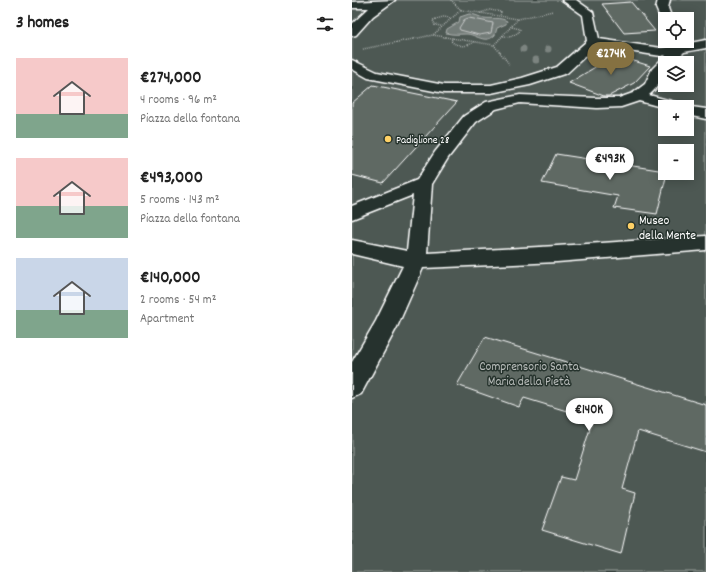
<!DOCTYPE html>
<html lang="en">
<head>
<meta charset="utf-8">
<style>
	:root { --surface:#fff; --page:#f2f2f2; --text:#222; --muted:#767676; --accent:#857141 }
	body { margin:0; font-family:Dekko,sans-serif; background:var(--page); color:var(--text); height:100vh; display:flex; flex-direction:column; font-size:15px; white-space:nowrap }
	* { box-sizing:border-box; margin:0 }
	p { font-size:13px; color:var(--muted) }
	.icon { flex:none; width:22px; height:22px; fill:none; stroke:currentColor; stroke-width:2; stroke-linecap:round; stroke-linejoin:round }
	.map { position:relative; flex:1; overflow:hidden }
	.drawer { display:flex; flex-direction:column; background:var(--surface); width:352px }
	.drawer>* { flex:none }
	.buttons { position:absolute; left:306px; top:12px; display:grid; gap:8px }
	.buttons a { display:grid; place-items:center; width:36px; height:36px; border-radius:0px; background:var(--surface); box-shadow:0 2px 10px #0003; font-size:20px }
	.price { position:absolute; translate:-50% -34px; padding:0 9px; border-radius:14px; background:#fff; color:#222; font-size:13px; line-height:26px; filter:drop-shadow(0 1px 2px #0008) }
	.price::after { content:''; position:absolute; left:50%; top:24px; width:12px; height:9px; margin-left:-6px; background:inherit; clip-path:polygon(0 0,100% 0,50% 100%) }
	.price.selected { background:var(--accent); color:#fff }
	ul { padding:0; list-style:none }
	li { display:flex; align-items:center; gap:12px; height:100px; padding:0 16px }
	li span { display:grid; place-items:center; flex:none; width:112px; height:80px; border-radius:0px; color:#555 }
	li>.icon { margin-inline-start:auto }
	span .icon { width:48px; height:48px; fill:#fffc; stroke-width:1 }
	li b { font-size:17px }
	h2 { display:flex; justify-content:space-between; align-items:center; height:48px; padding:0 16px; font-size:17px }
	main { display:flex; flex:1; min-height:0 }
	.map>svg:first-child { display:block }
	.green { fill:#4d5853; stroke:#a6aca9; fill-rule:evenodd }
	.water { fill:#737b78; stroke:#abb0ae }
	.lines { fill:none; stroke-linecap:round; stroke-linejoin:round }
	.shore { stroke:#c7cac9; stroke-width:1 }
	.building { fill:#5f6964; stroke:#fff }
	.minor-casing { stroke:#fff; stroke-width:3 }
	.path { stroke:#fff; stroke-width:1.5; stroke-dasharray:0.5 1.5; stroke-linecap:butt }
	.minor { fill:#26332d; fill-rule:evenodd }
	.tree { fill:#7c8480 }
	.poi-dot { fill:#ffd166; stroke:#26332d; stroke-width:1.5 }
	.labels { text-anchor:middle; stroke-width:3; stroke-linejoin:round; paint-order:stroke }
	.far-poi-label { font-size:11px; fill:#fff; stroke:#26332d; text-anchor:start }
	.poi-label { font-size:13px; fill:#fff; stroke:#26332d; text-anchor:start }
	.park-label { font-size:13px; fill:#b8bcba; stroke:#26332d }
</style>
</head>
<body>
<main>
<section class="drawer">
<h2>3 homes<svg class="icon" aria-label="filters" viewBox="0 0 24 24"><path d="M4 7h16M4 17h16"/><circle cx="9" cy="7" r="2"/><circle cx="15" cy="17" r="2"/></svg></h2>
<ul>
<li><span style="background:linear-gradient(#f6c9c9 70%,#7fa58c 0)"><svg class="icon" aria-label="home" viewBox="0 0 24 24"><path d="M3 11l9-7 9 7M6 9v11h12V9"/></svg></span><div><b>€274,000</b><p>4 rooms · 96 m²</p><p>Piazza della fontana</p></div></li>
<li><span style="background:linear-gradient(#f6c9c9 60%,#7fa58c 0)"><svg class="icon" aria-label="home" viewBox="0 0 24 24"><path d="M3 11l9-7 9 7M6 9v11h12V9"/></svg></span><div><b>€493,000</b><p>5 rooms · 143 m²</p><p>Piazza della fontana</p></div></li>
<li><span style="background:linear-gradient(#c9d6e8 65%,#7fa58c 0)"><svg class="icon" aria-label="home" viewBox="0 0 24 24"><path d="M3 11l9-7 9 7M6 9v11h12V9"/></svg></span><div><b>€140,000</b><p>2 rooms · 54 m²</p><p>Apartment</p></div></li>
</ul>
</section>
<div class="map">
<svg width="354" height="572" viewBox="0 0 354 572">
	<rect width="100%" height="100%" fill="#333f3a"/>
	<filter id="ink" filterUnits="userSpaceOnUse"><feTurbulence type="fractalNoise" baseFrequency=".025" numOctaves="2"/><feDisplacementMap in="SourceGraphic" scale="8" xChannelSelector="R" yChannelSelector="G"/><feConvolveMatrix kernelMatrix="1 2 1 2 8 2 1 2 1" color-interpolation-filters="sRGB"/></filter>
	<g filter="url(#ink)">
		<path class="green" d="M0 0H354V572H0ZM313 19H335V41H313ZM313 63H335V85H313ZM313 107H335V129H313ZM313 151H335V173H313Z"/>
		<path class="water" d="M117 14C123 14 127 17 132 18 140 19 148 17 155 21L154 24 145 28 143 35C133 45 124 34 114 34 107 34 101 35 94 33L95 29 107 22 108 17Z"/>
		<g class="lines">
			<polygon class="shore" points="117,18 141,23 139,33 127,35 108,30 107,28 112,20"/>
		</g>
		<g class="building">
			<polygon points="279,2 303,31 272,33 250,4"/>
			<polygon points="263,55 298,66 282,83 257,96 252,96 217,83"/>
			<polygon points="21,85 105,102 31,183 0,175 0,103"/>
			<polygon points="204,154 313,171 315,173 305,214 262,208 266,196 190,183"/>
			<polygon points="133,337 354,405 354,452 286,431 270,489 283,493 269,554 190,530 209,477 222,480 241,419 172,398 167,407 105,385"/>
		</g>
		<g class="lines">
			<g class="minor-casing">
				<g id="minor">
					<polygon points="43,0 21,16 4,35 0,36 0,24 17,8 0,8 0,2"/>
					<path d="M210 0H224L241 12 247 39 309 48 321 46 319 41H331L333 44 354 40V48L332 52 321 63H313C313 75 307 87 297 95L330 104 332 106 354 109V119L335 115V107L313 108 287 101 269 107 245 108 168 103 144 109 124 122 96 158 80 184 75 253 205 246 354 236V250L205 262 71 268 45 327 9 394 0 398V362L24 321 51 266 0 254V240L55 251 61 195 0 219V206L65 180 83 152 112 116 134 102 168 95 245 98H267L281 93 293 84 300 69 314 55 309 56 244 46 215 73 178 85 139 93H92L16 78 0 69V60L25 72 92 85H139L170 78 205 67 235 41 231 15Z"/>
					<polygon points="306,0 318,0 316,8 320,19 313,19 313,22 310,22 304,8"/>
				</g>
			</g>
			<g class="path">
				<polyline points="99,0 109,10"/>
				<polygon points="109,10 166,19 142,45 81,35"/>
				<polyline points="128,13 138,10 149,12 148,16"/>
				<polyline points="166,19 201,11"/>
				<polyline points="89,26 83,25 81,20 91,17 99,18"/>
				<polyline points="151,36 158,37 167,32 168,29 160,27"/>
				<path d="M101 38 99 41C106 47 114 47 122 42"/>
				<polyline points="142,45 158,65"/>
				<polyline points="11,49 81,35"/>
			</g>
			<use href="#minor" class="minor"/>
		</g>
		<g class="tree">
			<circle cx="171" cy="49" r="3.5"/>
			<circle cx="196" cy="49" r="3.5"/>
			<circle cx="184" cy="60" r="3.5"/>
		</g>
	</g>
	<g class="poi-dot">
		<circle cx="36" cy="139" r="4"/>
		<circle cx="279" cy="226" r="4"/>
	</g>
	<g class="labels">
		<g class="far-poi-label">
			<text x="44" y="143">Padiglione 28</text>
		</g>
		<g class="poi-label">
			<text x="287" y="224">Museo<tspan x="287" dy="15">della Mente</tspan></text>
		</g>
		<g class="park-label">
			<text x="177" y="370">Comprensorio Santa<tspan x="177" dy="15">Maria della Pietà</tspan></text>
		</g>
	</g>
</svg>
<div class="buttons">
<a><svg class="icon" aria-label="locate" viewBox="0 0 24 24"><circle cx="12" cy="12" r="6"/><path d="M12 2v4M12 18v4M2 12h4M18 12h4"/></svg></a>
<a><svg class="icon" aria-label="layers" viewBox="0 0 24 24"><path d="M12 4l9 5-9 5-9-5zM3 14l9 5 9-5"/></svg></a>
<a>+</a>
<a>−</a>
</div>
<b class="price selected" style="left:259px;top:76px">€274K</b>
<b class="price" style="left:258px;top:181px">€493K</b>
<b class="price" style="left:237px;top:432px">€140K</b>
</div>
</main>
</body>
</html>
